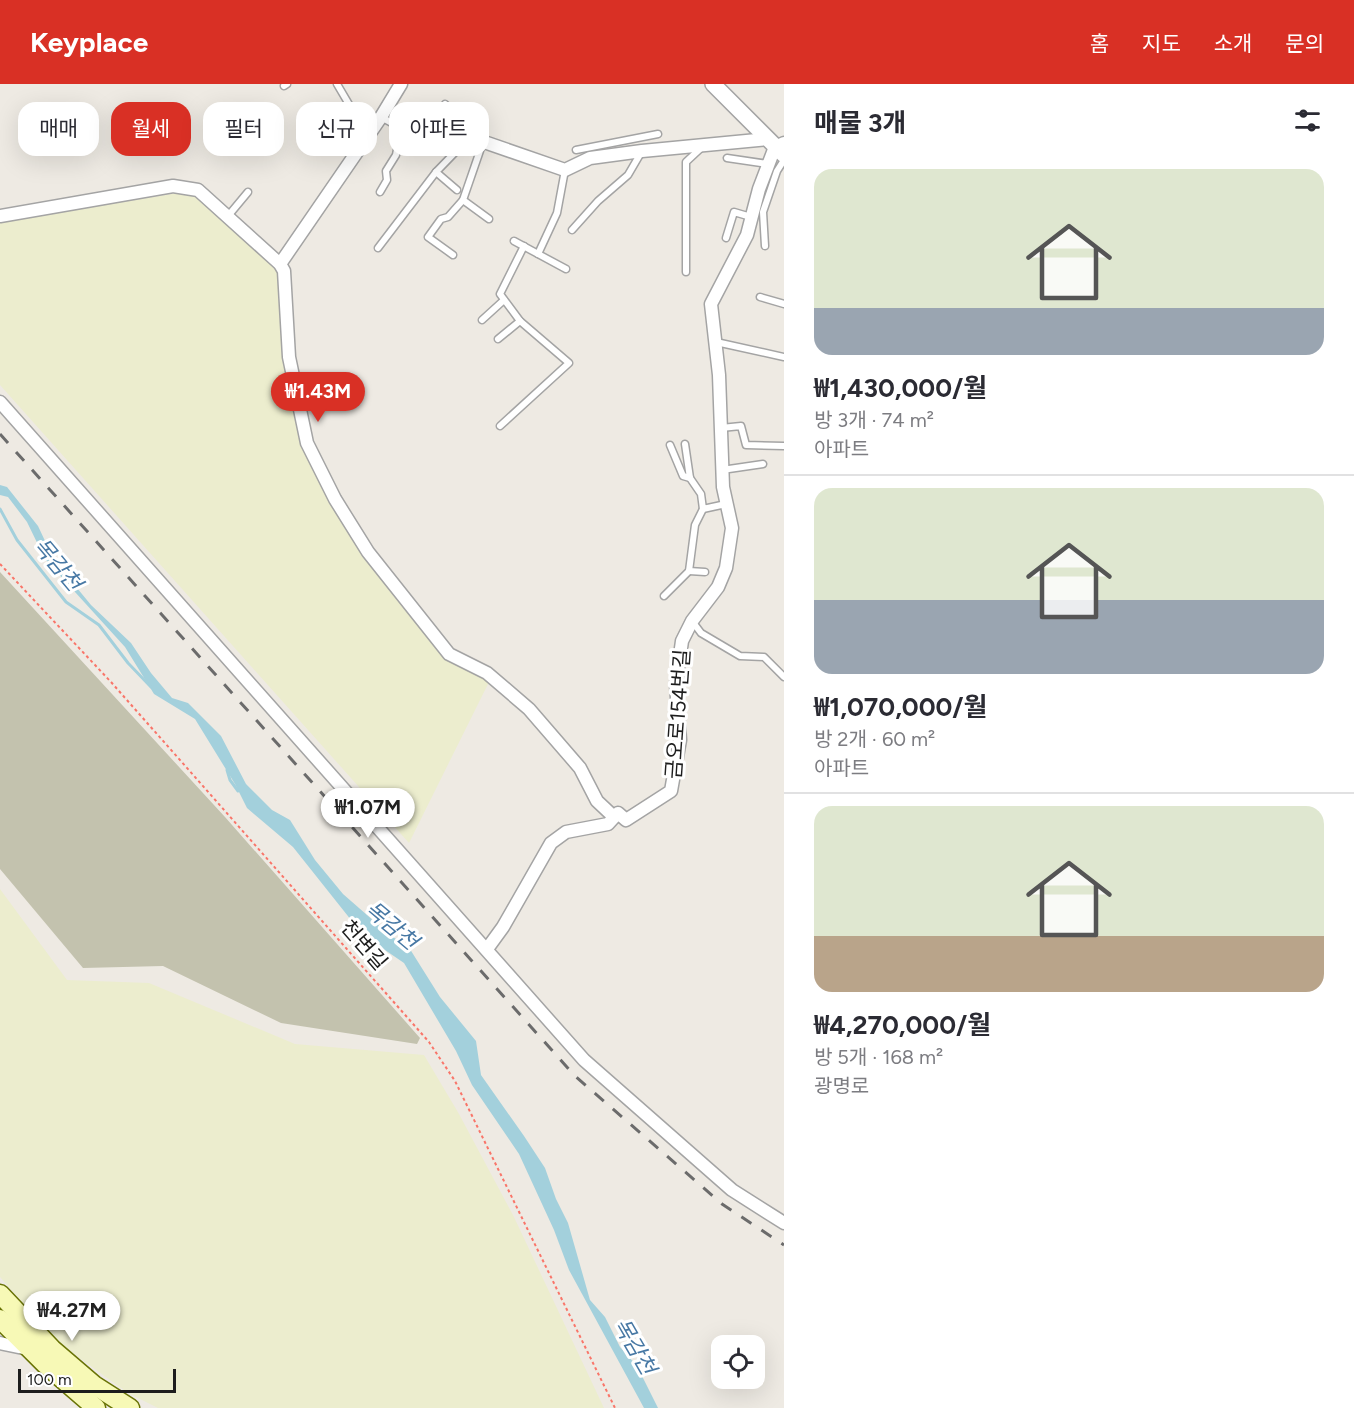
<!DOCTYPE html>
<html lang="ko">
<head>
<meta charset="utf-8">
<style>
	:root { --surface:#fff; --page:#f2f2f3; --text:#2b2b33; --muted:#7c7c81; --line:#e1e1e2; --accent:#d93025 }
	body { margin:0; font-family:Figtree,"Noto Sans KR",sans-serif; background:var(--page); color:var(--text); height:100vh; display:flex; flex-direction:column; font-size:22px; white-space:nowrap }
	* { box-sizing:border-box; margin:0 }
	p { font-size:20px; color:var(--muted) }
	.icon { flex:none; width:33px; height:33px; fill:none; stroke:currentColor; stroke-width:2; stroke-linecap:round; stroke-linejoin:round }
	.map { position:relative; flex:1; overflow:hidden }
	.side { display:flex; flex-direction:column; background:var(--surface); width:570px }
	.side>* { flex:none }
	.top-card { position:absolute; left:18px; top:18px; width:570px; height:54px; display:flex; gap:12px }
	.controls { position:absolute; left:711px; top:1251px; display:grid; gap:12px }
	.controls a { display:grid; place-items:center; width:54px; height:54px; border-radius:12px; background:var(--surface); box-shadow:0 6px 24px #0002; font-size:30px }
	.scale { position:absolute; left:18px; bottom:15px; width:158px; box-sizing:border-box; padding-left:6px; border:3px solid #1d1d1d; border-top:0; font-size:16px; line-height:21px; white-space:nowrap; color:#1d1d1d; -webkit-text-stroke:4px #fff; paint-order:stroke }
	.price { position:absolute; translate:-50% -51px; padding:0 14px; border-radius:21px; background:#fff; color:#222; font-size:20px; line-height:39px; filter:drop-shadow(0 2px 3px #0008) }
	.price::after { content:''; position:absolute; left:50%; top:36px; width:18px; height:14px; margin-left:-9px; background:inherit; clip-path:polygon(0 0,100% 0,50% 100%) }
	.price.on { background:var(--accent); color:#fff }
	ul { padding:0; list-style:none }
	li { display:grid; align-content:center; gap:12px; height:318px; padding:0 30px }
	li+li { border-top:2px solid var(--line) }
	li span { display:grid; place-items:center; height:186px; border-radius:18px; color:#555 }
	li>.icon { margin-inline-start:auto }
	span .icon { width:108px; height:108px; fill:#fffc; stroke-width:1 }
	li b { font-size:26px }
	h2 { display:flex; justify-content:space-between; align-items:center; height:72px; padding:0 30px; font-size:26px }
	.chip { padding:0 21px; border-radius:18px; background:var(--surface); box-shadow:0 6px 24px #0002; font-size:21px; line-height:54px }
	.chip.on { background:var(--accent); color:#fff }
	header { display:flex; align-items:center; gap:36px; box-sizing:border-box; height:84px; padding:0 30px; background:var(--accent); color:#fff }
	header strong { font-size:28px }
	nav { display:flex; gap:33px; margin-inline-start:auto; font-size:21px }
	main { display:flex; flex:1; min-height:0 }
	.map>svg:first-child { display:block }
	.construction { fill:#c3c2ae }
	.farmland { fill:#ecedce }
	.water { fill:#a3d0dc }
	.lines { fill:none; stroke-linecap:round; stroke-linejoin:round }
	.stream { stroke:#a3d0dc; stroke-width:3 }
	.service-casing { stroke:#a4a4a4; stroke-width:9 }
	.minor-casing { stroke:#a4a4a4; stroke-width:15 }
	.tertiary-casing { stroke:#a4a4a4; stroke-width:18 }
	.secondary-casing { stroke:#697305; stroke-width:21 }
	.path { stroke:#f97569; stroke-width:2; stroke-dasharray:3 3; stroke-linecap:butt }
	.service { stroke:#fff; stroke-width:6 }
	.minor { stroke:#fff; stroke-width:12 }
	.tertiary { stroke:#fff; stroke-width:15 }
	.secondary { stroke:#f7f9b6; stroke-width:18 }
	.rail { stroke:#6b6b6b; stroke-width:3; stroke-dasharray:12 12; stroke-linecap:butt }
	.labels { text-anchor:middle; stroke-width:6; stroke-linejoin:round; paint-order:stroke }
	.street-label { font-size:21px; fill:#1d1d1d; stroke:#fff }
	.water-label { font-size:22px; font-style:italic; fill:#4778a4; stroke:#fff }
</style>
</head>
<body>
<header>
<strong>Keyplace</strong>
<nav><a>홈</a><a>지도</a><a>소개</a><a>문의</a></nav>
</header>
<main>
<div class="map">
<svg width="784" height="1324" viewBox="0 0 784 1324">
	<rect width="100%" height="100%" fill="#eeeae3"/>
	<polygon class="construction" points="0,488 225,733 420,954 417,960 281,939 163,882 83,884 0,785"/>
	<g class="farmland">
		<polygon points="190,107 277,185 286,279 328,411 462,582 490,596 409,759 0,301 0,138"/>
		<polygon points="0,805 67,896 149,899 295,960 424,971 459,1030 513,1131 604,1324 158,1324 128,1309 56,1257 0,1193"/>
	</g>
	<polygon class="water" points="0,401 7,403 38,442 54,476 91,521 131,559 151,589 172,614 188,619 221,652 246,700 272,726 290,736 315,776 343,810 391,852 408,862 440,913 476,957 481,991 524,1052 545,1084 556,1115 568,1139 590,1216 605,1233 620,1263 637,1282 658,1324 644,1324 569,1186 554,1146 519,1070 472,1001 456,967 404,879 363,851 293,763 247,724 235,700 195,635 154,610 125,563 45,475 27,438 8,413 0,411"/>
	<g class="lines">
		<g class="stream">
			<polyline points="0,425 17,456 66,518 99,541 128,579 151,603"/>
			<polyline points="227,686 230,696 238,707"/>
		</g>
		<g class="service-casing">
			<g id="service">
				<polyline points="337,0 357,34 373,45"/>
				<polyline points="284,2 287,0"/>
				<polyline points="445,20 461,38 461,50"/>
				<polyline points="381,33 401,44 427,43"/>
				<polyline points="483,58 463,116 489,135"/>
				<polyline points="576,66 658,50"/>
				<polyline points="727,74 768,80"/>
				<polyline points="457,106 436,88 469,54"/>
				<polyline points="380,108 387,96 386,87 396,71 401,44"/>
				<polyline points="228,132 248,108"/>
				<polyline points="572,146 598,117 628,91 642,67"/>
				<polyline points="726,154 734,128 751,133"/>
				<polyline points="514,157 566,185"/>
				<polyline points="765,162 763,128 777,87 784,76"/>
				<polyline points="378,164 436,88"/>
				<polyline points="538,170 557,129 565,86"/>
				<polyline points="453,171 428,153 441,135 448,133 463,116"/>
				<polyline points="686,188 686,78 701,64"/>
				<polyline points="760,213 784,220"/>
				<polyline points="482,236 504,216"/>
				<polyline points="498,255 520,237"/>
				<polyline points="716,258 784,273"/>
				<polyline points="500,342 569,279 520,237 500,210 524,162"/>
				<polyline points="721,344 741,342 746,361 784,362"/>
				<polyline points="685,360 690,394 701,410 703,425 726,420"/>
				<polyline points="670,361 683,392 690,394"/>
				<polyline points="722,386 763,380"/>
				<polyline points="689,487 705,488"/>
				<polyline points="664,512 689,487 695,441 703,425"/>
				<polyline points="692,537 701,549 740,572 764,573 784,593"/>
			</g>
		</g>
		<g class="minor-casing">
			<g id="minor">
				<polyline points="461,50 565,86 590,74 642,67 768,55"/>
				<polyline points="0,132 173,102 198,106 280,180 284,187 289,273 307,359 335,415 368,468 449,570 487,589 529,625 580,684 597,717 614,733"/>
				<polyline points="280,180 381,33 401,0"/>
				<polyline points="0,318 584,976 732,1106 784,1139"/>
				<polyline points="487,865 503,843 551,759 566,748 608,740 618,729 626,736 671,707 680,656 676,600 682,557 692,537 718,503 726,484 732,444 723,403 719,291 711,220 747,151 759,105 775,63 784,59"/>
				<polyline points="0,1259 28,1265"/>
			</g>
		</g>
		<g class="tertiary-casing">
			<polyline id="tertiary" points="713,0 784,71"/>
		</g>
		<g class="secondary-casing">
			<g id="secondary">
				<polyline points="0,1210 52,1265 94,1301 130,1324"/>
				<polyline points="0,1235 45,1280 96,1324"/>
			</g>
		</g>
		<polyline class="path" points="0,480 111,598 429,958 455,997 615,1324"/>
		<use href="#service" class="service"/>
		<use href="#minor" class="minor"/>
		<use href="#tertiary" class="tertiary"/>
		<use href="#secondary" class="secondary"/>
		<polyline class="rail" points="0,350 575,992 722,1120 784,1161"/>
	</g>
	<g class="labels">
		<g class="street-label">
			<text transform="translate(678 630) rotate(-86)" y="7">금오로154번길</text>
			<text transform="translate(364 861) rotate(49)" y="7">천변길</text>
		</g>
		<g class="water-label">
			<text transform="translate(58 480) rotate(50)" y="8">목감천</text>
			<text transform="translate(392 841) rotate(40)" y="8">목감천</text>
			<text transform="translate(635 1262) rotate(60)" y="8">목감천</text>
		</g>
	</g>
</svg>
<div class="controls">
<a><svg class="icon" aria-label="locate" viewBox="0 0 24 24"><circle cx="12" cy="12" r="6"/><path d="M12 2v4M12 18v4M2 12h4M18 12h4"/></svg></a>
</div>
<div class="scale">100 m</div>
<b class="price on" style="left:318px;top:339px">₩1.43M</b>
<b class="price" style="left:368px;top:755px">₩1.07M</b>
<b class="price" style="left:72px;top:1258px">₩4.27M</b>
<div class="top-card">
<a class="chip">매매</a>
<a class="chip on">월세</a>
<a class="chip">필터</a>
<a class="chip">신규</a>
<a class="chip">아파트</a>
</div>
</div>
<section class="side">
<h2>매물 3개<svg class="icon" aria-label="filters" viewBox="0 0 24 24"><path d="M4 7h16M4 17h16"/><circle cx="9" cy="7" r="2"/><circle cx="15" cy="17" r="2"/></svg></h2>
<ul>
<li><span style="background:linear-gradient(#dfe7d0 75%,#9aa5b1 0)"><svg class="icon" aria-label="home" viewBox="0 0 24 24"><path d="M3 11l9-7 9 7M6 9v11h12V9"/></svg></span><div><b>₩1,430,000/월</b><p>방 3개 · 74 m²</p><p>아파트</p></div></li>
<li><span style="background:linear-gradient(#dfe7d0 60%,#9aa5b1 0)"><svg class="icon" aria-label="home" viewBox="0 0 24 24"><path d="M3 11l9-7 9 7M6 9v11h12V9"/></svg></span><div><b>₩1,070,000/월</b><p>방 2개 · 60 m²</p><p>아파트</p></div></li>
<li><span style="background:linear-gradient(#dfe7d0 70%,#b9a48a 0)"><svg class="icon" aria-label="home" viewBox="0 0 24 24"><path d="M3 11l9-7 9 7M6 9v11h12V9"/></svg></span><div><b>₩4,270,000/월</b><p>방 5개 · 168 m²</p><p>광명로</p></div></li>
</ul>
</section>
</main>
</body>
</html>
